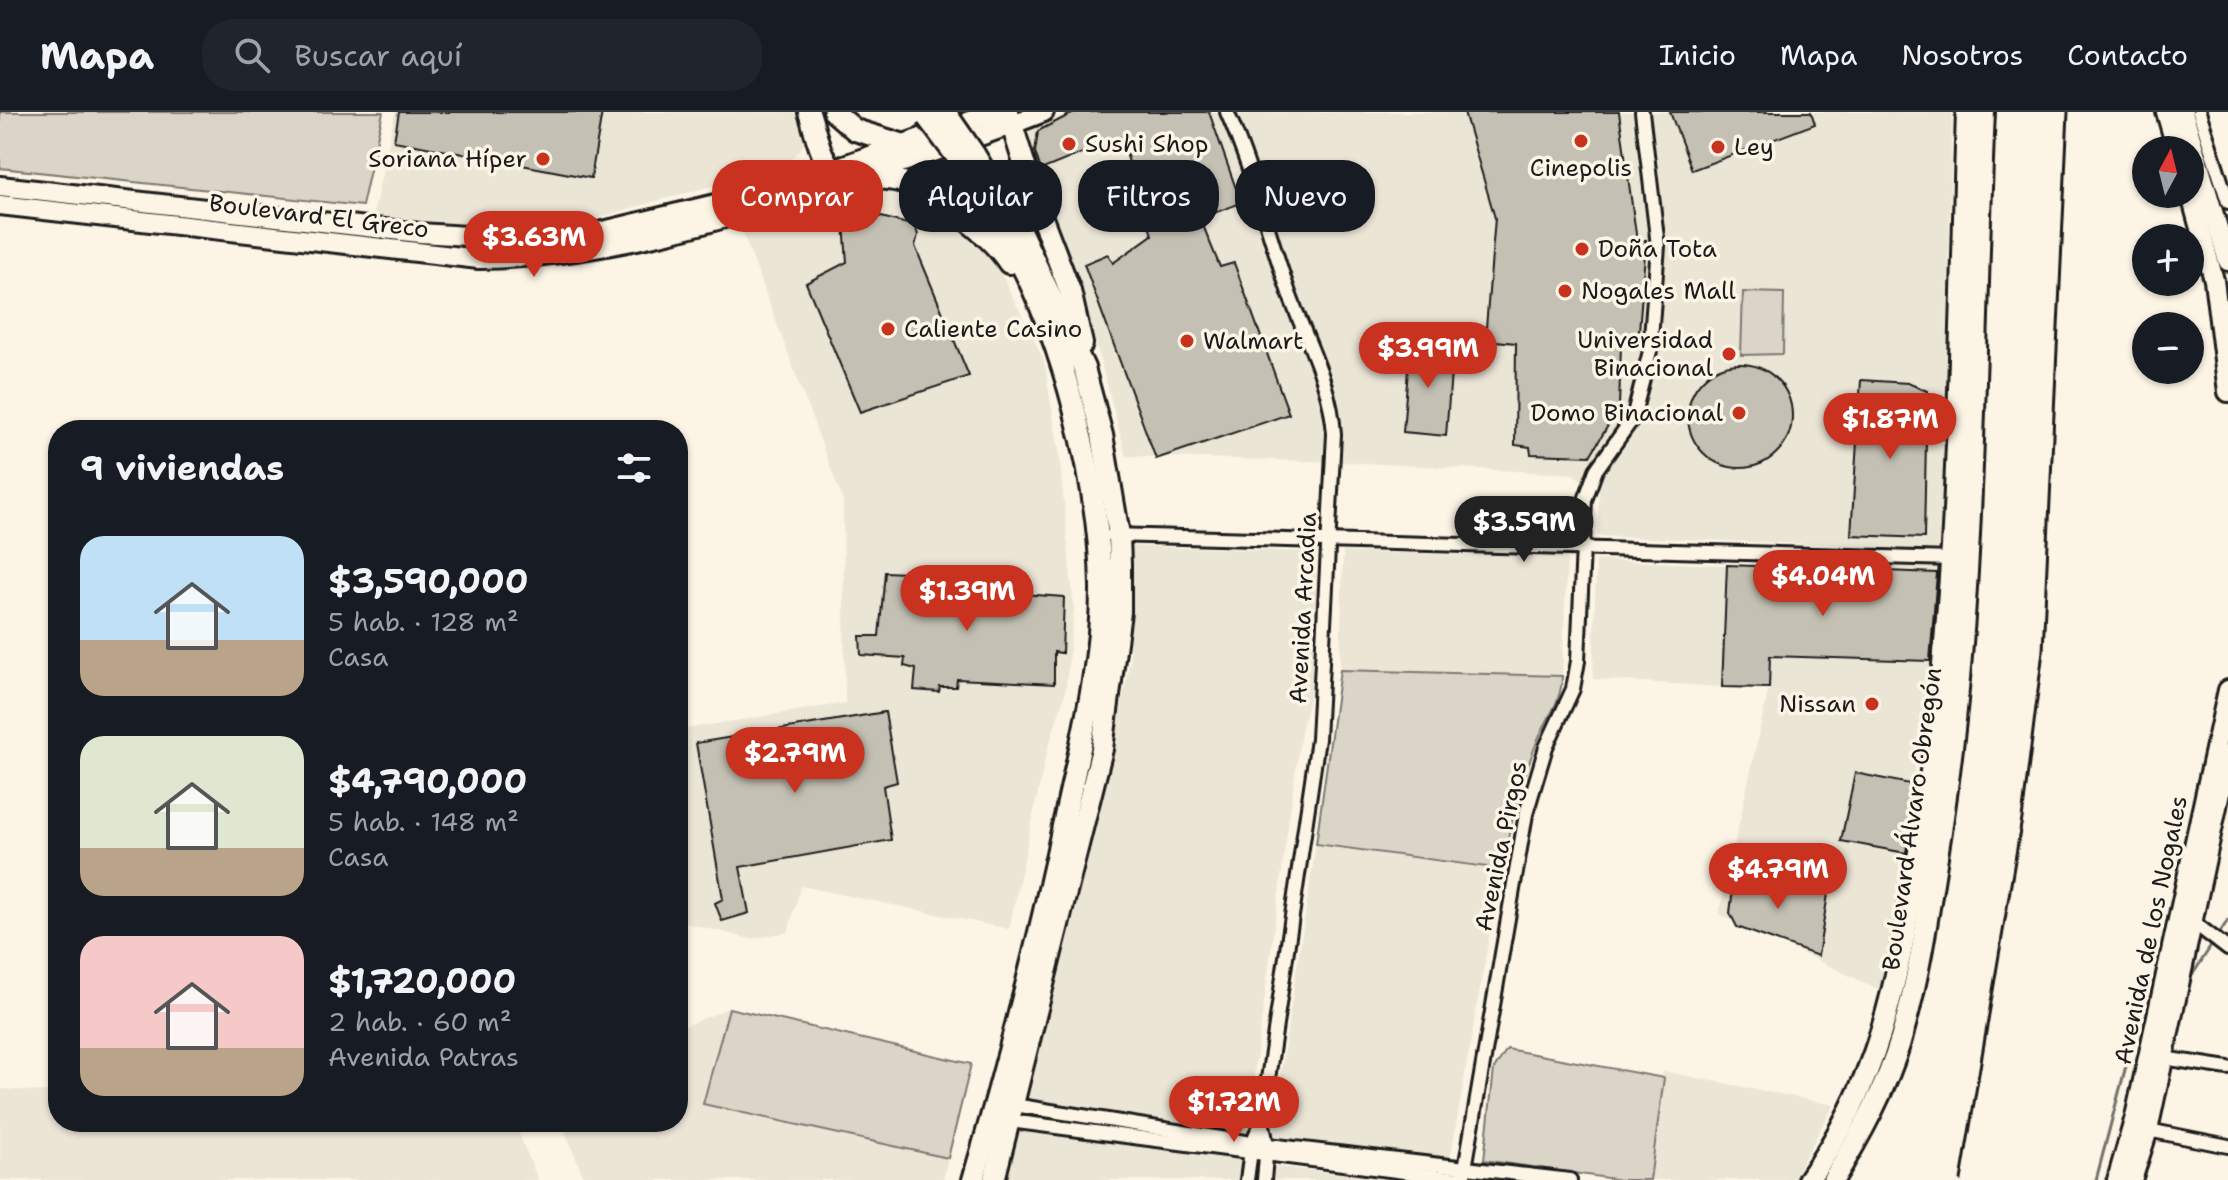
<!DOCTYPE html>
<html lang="es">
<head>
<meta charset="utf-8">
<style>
	:root { --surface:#171b24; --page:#20242c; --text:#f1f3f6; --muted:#9ea1a6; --line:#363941; --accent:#c8321e }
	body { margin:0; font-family:"Shantell Sans",sans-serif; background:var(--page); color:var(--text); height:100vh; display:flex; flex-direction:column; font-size:30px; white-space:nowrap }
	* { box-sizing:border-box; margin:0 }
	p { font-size:26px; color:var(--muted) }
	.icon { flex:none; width:44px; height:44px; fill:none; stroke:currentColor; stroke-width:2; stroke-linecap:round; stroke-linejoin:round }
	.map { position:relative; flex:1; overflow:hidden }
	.side { position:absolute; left:48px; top:308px; width:640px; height:712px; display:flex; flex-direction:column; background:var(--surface); border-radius:32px; box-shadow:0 2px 6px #0004 }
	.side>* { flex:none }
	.banner { position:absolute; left:712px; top:48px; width:760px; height:72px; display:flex; gap:16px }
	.needle { width:52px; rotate:7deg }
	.fabs { position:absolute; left:2132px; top:24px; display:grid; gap:16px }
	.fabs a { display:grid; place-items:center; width:72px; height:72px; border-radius:50%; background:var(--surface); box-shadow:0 2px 6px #0004; font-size:40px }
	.price { position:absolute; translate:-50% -68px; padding:0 18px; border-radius:28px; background:var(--accent); color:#fff; font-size:26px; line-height:52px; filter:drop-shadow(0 2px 4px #0008) }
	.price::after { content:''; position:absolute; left:50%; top:48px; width:24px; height:18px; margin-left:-12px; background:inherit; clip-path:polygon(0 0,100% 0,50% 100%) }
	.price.active { background:#222; color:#fff }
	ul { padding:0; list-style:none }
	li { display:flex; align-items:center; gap:24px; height:200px; padding:0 32px }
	li span { display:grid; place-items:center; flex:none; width:224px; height:160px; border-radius:24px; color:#555 }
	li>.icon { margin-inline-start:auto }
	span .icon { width:96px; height:96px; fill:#fffc; stroke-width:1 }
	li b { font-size:34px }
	h2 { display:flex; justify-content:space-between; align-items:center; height:96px; padding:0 32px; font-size:34px }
	.chip { padding:0 28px; border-radius:32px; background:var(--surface); box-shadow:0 2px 6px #0004; font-size:28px; line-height:72px }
	.chip.active { background:var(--accent); color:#fff }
	header { display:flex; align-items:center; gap:48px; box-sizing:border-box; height:112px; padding:0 40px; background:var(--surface); border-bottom:2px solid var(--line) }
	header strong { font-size:38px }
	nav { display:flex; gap:44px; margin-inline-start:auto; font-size:28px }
	.search { width:560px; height:72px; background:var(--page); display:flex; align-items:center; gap:20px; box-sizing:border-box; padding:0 28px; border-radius:32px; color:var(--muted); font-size:30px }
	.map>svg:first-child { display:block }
	.built { fill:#ebe5d6 }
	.green { fill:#dbd5c8; stroke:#7c7872; stroke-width:2 }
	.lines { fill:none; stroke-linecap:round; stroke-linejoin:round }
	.stream { stroke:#75726c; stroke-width:3 }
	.building { fill:#c4c0b3; stroke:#1c1c1c; stroke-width:2 }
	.minor-casing { stroke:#1c1c1c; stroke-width:18 }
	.secondary-casing { stroke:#1c1c1c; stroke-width:24 }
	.primary-casing { stroke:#1c1c1c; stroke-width:26 }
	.trunk-casing { stroke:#1c1c1c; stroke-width:26 }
	.minor { stroke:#fcf5e5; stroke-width:12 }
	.secondary { stroke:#fcf5e5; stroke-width:18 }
	.primary { stroke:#fcf5e5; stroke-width:20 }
	.trunk { stroke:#fcf5e5; stroke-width:20 }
	.rail { stroke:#1c1c1c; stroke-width:3 }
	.primary-bridge-casing { stroke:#1c1c1c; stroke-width:26; stroke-linecap:butt }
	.primary-bridge { stroke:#fcf5e5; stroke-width:20 }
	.poi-dot { fill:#c8321e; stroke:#fcf5e5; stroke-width:3 }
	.labels { text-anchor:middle; stroke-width:7; stroke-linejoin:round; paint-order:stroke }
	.poi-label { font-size:24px; fill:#1c1c1c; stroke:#fcf5e5; text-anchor:start }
	.street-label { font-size:24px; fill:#1c1c1c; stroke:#fcf5e5 }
</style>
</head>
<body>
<header>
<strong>Mapa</strong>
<div class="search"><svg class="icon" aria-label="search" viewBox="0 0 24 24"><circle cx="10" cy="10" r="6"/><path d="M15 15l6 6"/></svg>Buscar aquí</div>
<nav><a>Inicio</a><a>Mapa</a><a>Nosotros</a><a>Contacto</a></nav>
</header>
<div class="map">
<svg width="2228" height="1068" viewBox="0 0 2228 1068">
	<rect width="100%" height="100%" fill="#fcf5e5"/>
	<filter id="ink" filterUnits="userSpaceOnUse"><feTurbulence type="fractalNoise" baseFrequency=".0125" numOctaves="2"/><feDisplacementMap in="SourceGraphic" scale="16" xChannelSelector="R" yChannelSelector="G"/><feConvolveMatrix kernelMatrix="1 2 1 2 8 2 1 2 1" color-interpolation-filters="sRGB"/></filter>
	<g filter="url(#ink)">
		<g class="built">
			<polygon points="395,0 798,0 804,31 799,40 783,54 582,110 504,115 373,104"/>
			<polygon points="1071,0 1952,0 1942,456 1888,859 1880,878 1719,802 1769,576 1770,544 1830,546 1838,433 1597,424 1599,380 1573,362 1343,350 1126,344 1098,239 1030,45 1030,16"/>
			<polygon points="880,72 914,83 990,139 1044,248 1059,340 1074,498 1065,582 1046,643 1009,817 801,774 788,820 751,827 678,809 678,618 845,591 843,389 740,113"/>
			<polygon points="1130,434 1316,440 1316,558 1301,619 1242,1051 1395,1068 1005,1068 1120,601 1130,549"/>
			<polygon points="1343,440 1567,445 1562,564 1340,558"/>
			<polygon points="1596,448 1727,453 1722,575 1593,567"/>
			<polygon points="1316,732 1501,757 1450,1048 1271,1023"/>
			<polygon points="729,896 703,992 948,1046 943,1068 585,1068 561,1010 678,1010 678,917"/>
			<polygon points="1663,959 1834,993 1792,1068 1648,1068"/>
			<polygon points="0,977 58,981 58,1010 354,1010 417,1017 445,1010 514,1010 538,1068 0,1068"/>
		</g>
		<g class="green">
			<polygon points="0,0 383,0 362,94 0,56"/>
			<polygon points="1743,180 1784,181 1783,242 1741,243"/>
			<path d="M1340 558 1562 564C1562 591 1545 608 1536 632 1520 673 1510 715 1501 757L1316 732Z"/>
			<polygon points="729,896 971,952 948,1046 703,992"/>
			<polygon points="1507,937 1664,966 1650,1068 1621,1068 1484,1048 1494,957"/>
		</g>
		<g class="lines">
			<g class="stream">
				<polyline points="2217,825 2228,808"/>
				<polyline points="2191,865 2213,831"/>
				<polyline points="2096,1068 2127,950"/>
			</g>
		</g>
		<g class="building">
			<polygon points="399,0 602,0 591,66 394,29"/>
			<polygon points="1075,0 1209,0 1241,91 1200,106 1220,155 1234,151 1289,302 1156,347 1084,152 1108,142 1113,151 1152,123 1121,25 1041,58 1035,40 1038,19"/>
			<polygon points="1464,0 1619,0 1637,129 1646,128 1638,233 1621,233 1619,295 1590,344 1531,342 1530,335 1515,333 1516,231 1485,228 1495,106"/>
			<polygon points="1670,0 1811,0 1815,12 1692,58"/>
			<polygon points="874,103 915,114 918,123 915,134 969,264 860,300 806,171 847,150 844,112"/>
			<polygon points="1410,232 1453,235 1446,324 1403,320"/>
			<circle cx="1740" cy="304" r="52"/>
			<polygon points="1861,268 1908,271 1927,279 1924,426 1851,423"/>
			<polygon points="1727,453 1937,461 1930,549 1770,544 1769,576 1722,575"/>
			<polygon points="885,460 926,462 925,475 1064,485 1062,541 1054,540 1054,572 957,567 956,575 940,575 939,580 914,578 916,557 904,554 905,546 861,543 860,524 879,524"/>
			<polygon points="885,600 897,670 883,674 891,728 740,755 749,801 722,809 715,791 723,787 696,631"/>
			<polygon points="1855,661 1915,673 1906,741 1841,729"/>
			<polygon points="1736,751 1754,754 1753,767 1828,782 1818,844 1737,815 1730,801"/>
		</g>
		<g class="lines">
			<g class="minor-casing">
				<g id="minor">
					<path d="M1227 0C1253 59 1268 121 1289 181 1306 228 1331 272 1334 322L1318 627 1262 1008 1252 1031 1247 1068"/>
					<polyline points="2199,0 2228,90"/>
					<polyline points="1112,423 1952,447"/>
					<polyline points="2193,810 2228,837"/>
					<polyline points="2163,946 2228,956"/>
					<polyline points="1007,992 1252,1031 1570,1068"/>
					<polyline points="1002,1008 1466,1068"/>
					<polyline points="1262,1008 1267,1033 1264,1068"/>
					<polyline points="2148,1018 2228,1034"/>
					<polyline points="1463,1068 1526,702 1546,635 1573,577 1578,549 1585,388 1596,358 1633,306 1650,239 1658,134 1642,0"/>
				</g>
			</g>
			<g class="secondary-casing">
				<g id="secondary">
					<polyline points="2166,0 2177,38"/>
					<polyline points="2183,0 2228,149"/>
					<polyline points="0,74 420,121 531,128 599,120 770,79 995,0"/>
					<polyline points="2190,80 2214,168 2228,280"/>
					<path d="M0 93 479 147C606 145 723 108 842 70 910 48 978 26 1044 0"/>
					<polyline points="2117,1068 2135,1005 2228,578"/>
					<polyline points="2132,1068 2148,1018 2228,643"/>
				</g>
			</g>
			<g class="primary-casing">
				<g id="primary">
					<path d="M809 0C818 27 820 54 846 69"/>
					<polyline points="834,0 855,18 901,32"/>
					<polyline points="1008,0 1037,93 1070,179 1082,232"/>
					<polyline points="974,42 1018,114 1084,256 1102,323 1119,423 1120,453 1120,500 1102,637 994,1068"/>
					<path d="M960 49C978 78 997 107 1013 137 1063 227 1099 370 1101 473 1102 549 1082 626 1066 700 1040 824 1009 946 973 1068"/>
					<path d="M862 64C874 66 888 66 899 69 932 77 991 123 1009 151"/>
				</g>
			</g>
			<g class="trunk-casing">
				<g id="trunk">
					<path d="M1808 1068C1881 966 1896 872 1917 752 1960 504 1959 251 1967 0"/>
					<path d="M1833 1068C1860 1024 1886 977 1901 927 1921 859 1930 788 1941 719 1977 481 1973 240 1984 0"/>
				</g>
			</g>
			<use href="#minor" class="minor"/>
			<use href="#secondary" class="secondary"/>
			<use href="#primary" class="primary"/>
			<use href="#trunk" class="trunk"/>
			<polyline class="rail" points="1961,1068 2022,707 2043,539 2068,0"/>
			<g class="primary-bridge-casing">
				<g id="primary-bridge">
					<polyline points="945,0 974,42"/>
					<polyline points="927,5 960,49"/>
				</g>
			</g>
			<use href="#primary-bridge" class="primary-bridge"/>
		</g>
	</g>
	<g class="poi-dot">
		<circle cx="1581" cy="29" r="8"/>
		<circle cx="1069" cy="32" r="8"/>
		<circle cx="1718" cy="35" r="8"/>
		<circle cx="543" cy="47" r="8"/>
		<circle cx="1582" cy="137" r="8"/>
		<circle cx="1565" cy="179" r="8"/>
		<circle cx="888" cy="217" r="8"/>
		<circle cx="1187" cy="229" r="8"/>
		<circle cx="1729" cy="242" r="8"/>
		<circle cx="1739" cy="301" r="8"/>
		<circle cx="1872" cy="592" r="8"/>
	</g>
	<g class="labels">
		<g class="poi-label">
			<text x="1085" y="40">Sushi Shop</text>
			<text x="1734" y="43">Ley</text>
			<text x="527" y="55" text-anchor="end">Soriana Híper</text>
			<text x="1581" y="64" text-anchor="middle">Cinepolis</text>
			<text x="1598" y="145">Doña Tota</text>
			<text x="1581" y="187">Nogales Mall</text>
			<text x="904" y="225">Caliente Casino</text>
			<text x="1713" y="236" text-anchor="end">Universidad<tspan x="1713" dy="28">Binacional</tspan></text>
			<text x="1203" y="237">Walmart</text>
			<text x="1723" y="309" text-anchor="end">Domo Binacional</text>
			<text x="1856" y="600" text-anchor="end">Nissan</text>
		</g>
		<g class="street-label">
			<text transform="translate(319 104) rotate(7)" y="8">Boulevard El Greco</text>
			<text transform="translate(1303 496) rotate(-87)" y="8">Avenida Arcadia</text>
			<text transform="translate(1912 707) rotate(-82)" y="8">Boulevard Álvaro Obregón</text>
			<text transform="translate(1501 734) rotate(-78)" y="8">Avenida Pirgos</text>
			<text transform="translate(2151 818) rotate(-78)" y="8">Avenida de los Nogales</text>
		</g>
	</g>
</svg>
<div class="fabs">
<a><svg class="needle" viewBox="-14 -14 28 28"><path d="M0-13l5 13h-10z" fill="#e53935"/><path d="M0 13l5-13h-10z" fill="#9ea1a6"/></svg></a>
<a>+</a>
<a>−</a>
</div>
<b class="price" style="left:534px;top:167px">$3.63M</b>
<b class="price" style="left:1428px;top:278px">$3.99M</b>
<b class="price" style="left:1890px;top:349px">$1.87M</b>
<b class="price active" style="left:1524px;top:452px">$3.59M</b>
<b class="price" style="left:1823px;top:506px">$4.04M</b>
<b class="price" style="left:967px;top:521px">$1.39M</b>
<b class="price" style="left:795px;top:683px">$2.79M</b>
<b class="price" style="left:1778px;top:799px">$4.79M</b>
<b class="price" style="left:1234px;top:1032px">$1.72M</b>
<div class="banner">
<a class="chip active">Comprar</a>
<a class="chip">Alquilar</a>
<a class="chip">Filtros</a>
<a class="chip">Nuevo</a>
</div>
<section class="side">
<h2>9 viviendas<svg class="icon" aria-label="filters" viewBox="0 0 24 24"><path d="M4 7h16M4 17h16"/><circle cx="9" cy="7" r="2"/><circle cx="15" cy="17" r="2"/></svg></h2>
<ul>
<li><span style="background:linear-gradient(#bfe0f5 65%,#b9a48a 0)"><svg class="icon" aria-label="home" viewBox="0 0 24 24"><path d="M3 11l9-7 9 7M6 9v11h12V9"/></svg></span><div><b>$3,590,000</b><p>5 hab. · 128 m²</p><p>Casa</p></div></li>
<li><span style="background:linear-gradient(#dfe7d0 70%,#b9a48a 0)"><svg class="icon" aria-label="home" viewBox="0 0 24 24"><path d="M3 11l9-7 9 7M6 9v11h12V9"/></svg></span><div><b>$4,790,000</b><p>5 hab. · 148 m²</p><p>Casa</p></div></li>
<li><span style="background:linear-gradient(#f6c9c9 70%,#b9a48a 0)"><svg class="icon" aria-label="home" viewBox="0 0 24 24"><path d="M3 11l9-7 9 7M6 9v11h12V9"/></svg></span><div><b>$1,720,000</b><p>2 hab. · 60 m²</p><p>Avenida Patras</p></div></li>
</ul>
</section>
</div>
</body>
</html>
